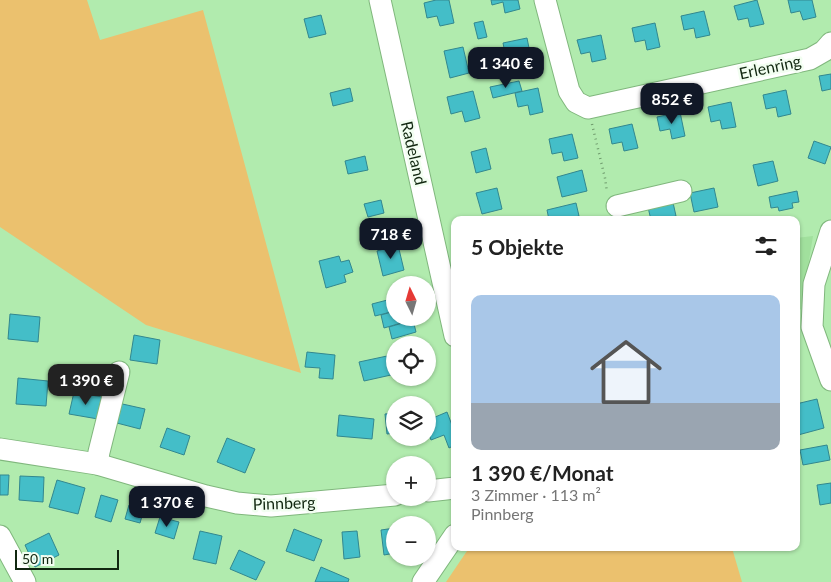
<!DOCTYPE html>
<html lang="de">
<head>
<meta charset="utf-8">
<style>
	:root { --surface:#fff; --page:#f6f6f6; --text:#222; --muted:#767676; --line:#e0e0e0; --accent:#111827 }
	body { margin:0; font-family:Lato,sans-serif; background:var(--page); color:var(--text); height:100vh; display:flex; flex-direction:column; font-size:19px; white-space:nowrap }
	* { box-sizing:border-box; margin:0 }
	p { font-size:16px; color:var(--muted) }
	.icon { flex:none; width:28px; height:28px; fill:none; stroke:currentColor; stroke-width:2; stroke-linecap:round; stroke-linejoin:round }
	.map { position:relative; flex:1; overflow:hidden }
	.drawer { position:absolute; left:451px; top:216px; width:349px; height:335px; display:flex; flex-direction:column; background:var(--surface); border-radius:10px; box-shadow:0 1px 4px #0004 }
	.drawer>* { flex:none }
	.needle { width:32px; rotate:355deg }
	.fabs { position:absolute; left:386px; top:276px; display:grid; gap:10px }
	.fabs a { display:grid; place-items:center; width:50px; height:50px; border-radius:50%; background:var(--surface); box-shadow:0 1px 4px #0004; font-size:25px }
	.scale { position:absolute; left:15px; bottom:12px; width:104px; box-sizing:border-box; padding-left:5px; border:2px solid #112710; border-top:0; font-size:14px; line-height:18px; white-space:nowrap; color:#112710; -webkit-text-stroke:4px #f2fef1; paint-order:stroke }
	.price { position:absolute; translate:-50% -42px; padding:0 11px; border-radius:10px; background:var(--accent); color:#fff; font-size:16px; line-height:32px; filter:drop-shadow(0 1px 2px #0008) }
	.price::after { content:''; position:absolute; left:50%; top:30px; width:15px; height:11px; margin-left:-8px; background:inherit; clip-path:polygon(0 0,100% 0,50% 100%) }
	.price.current { background:#222; color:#fff }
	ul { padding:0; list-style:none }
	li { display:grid; align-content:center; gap:10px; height:265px; padding:0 20px }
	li+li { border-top:1px solid var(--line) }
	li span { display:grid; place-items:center; height:155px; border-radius:10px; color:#555 }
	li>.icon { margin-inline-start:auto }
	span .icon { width:90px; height:90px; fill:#fffc; stroke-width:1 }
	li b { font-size:21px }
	h2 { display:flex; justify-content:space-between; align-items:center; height:60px; padding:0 20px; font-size:21px }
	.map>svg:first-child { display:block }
	.built { fill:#a1e09d }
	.green { fill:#ebc16e }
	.building { fill:#44bec8; stroke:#32878f }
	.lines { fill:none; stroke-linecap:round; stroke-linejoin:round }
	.minor-casing { stroke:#80b77d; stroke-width:23 }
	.path { stroke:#709c6e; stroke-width:2.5; stroke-dasharray:1 4; stroke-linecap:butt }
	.minor { stroke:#fff; stroke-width:21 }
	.labels { text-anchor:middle; stroke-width:5; stroke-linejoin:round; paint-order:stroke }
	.street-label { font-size:16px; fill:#112710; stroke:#f2fef1 }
</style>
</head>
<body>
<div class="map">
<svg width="831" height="582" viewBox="0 0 831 582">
	<rect width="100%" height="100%" fill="#b1ebae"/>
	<polygon class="built" points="813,236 801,309 796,313 796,238"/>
	<g class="green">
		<polygon points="0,0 87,0 100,40 203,10 301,373 146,325 0,227"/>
		<polygon points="469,548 732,548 742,582 446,582"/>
	</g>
	<g class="building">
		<polygon points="436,0 449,0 454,23 440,26 437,16 427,18 424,3"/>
		<polygon points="491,0 518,0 520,9 505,13 503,2 492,5"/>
		<polygon points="757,0 764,24 750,27 748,18 738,20 734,6"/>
		<polygon points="788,0 812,0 816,17 803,20 800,11 791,13"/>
		<polygon points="704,11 710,35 696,38 694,28 684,30 681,16"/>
		<polygon points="321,15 326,34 309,38 304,19"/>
		<polygon points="483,21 487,37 478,39 474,23"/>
		<polygon points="655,23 660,47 647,50 645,40 635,42 632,28"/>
		<polygon points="601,35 606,59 592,62 590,52 581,54 577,40"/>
		<polygon points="527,38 532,63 518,66 516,56 506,58 503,43"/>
		<polygon points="463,47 469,73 450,78 444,51"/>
		<polygon points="831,74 831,89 822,91 819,76"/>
		<polygon points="519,81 522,91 493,98 490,87"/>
		<polygon points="350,88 353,101 333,106 330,93"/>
		<polygon points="538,88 543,112 530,115 528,105 518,107 515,93"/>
		<polygon points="786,90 791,114 778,117 776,107 766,109 763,95"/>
		<polygon points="473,91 480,118 465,122 462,111 451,114 447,97"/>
		<polygon points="731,102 736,127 722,129 720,120 711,122 708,107"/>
		<polygon points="680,112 685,136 672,139 670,129 660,131 657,117"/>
		<polygon points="632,124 638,148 624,151 622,142 612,144 609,129"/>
		<polygon points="572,134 578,158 564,161 562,152 552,154 549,139"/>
		<polygon points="814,141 831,147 825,164 808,158"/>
		<polygon points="486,148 491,169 476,173 471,152"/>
		<polygon points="365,156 368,170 348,174 345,161"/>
		<polygon points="773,161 778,181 758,186 753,165"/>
		<polygon points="582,170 587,191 562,197 557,177"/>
		<polygon points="497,188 502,209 482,214 476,193"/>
		<polygon points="714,188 718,207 694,212 690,193"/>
		<polygon points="797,191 799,202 792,203 793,208 779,211 778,207 771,208 769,197"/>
		<polygon points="672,198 676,216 660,220 651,220 647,203"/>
		<polygon points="381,200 384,213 368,217 364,204"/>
		<polygon points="576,203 579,216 563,220 549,220 547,210"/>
		<polygon points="398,245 404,270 383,276 377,251"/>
		<polygon points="339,256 341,262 349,260 353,272 344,275 346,282 326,288 319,261"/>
		<polygon points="395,298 395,311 375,316 372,304"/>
		<polygon points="395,311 395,318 407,318 408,321 384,328 381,315"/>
		<polygon points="10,314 40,317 38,342 8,339"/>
		<polygon points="413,320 416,332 392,339 389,327"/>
		<polygon points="134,335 160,340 157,364 130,360"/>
		<polygon points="307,352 335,355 333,379 319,378 320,368 305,367"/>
		<polygon points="387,356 391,375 364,381 359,362"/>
		<polygon points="18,378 48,381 46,406 16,404"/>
		<polygon points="74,392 102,397 98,419 69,414"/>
		<polygon points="817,399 824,428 798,435 796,428 796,404"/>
		<polygon points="118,403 145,409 140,429 113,422"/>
		<polygon points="447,412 455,433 455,445 449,448 444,435 431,440 428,432 428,420"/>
		<polygon points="395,413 395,433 387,434 385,414"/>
		<polygon points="339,415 374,419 372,439 337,436"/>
		<polygon points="167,428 190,436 184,455 160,447"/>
		<polygon points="227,438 255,449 245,473 217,462"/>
		<polygon points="401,438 414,438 414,440 401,442"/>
		<polygon points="827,445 830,460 803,465 800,450"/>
		<polygon points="0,475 9,475 8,495 0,495"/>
		<polygon points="20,476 44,477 43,502 19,500"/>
		<polygon points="57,480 85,488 78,514 49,507"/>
		<polygon points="831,483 831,503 820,505 817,485"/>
		<polygon points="101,495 118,500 111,522 95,517"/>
		<polygon points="129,505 144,509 140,523 125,519"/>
		<polygon points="160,517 179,522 174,539 155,533"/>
		<polygon points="395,528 395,553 384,555 381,530"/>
		<polygon points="294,529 322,540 314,561 286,551"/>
		<polygon points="200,531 222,536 216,564 193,559"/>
		<polygon points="357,531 360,557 344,559 342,532"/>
		<polygon points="49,533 59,555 35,567 25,545"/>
		<polygon points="239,550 265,562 256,580 230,569"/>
		<polygon points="321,567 349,579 348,582 315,582"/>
	</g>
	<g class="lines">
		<g class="minor-casing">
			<g id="minor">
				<polyline points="380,0 455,336"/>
				<polyline points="545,0 569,91 576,102 588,108 810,59 824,51 831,43"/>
				<polyline points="617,206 681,191"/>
				<polyline points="831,231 814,284 812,327 831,380"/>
				<polyline points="0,449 97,464 206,496 237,503 271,506 395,495"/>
				<polyline points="97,464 99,452 119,372"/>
				<polyline points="428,491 455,488"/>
				<polyline points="0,536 25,582"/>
				<polyline points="423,582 455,535"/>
			</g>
		</g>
		<polyline class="path" points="592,124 605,178 607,192"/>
		<use href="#minor" class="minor"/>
	</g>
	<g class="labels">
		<g class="street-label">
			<text transform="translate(770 67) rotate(-12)" y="6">Erlenring</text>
			<text transform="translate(414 153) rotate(77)" y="6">Radeland</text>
			<text transform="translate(284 503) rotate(-2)" y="6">Pinnberg</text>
		</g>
	</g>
</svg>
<div class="fabs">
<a><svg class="needle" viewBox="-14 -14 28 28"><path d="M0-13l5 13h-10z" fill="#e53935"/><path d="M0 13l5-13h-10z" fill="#767676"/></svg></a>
<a><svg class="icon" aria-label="locate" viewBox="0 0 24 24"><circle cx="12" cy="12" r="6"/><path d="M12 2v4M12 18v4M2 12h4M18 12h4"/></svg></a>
<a><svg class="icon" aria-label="layers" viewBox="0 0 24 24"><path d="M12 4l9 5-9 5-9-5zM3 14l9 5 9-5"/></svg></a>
<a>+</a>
<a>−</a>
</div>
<div class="scale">50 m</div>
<b class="price" style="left:506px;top:89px">1 340 €</b>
<b class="price" style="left:672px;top:125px">852 €</b>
<b class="price" style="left:391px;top:260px">718 €</b>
<b class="price current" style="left:86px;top:406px">1 390 €</b>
<b class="price" style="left:167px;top:528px">1 370 €</b>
<section class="drawer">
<h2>5 Objekte<svg class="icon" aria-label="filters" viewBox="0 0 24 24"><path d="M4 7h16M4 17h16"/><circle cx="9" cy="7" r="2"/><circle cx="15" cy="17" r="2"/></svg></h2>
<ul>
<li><span style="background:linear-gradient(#a9c7e8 70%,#9aa5b1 0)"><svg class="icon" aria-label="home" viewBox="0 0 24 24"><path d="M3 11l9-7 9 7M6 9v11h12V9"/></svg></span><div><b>1 390 €/Monat</b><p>3 Zimmer · 113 m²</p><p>Pinnberg</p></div></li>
</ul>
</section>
</div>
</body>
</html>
